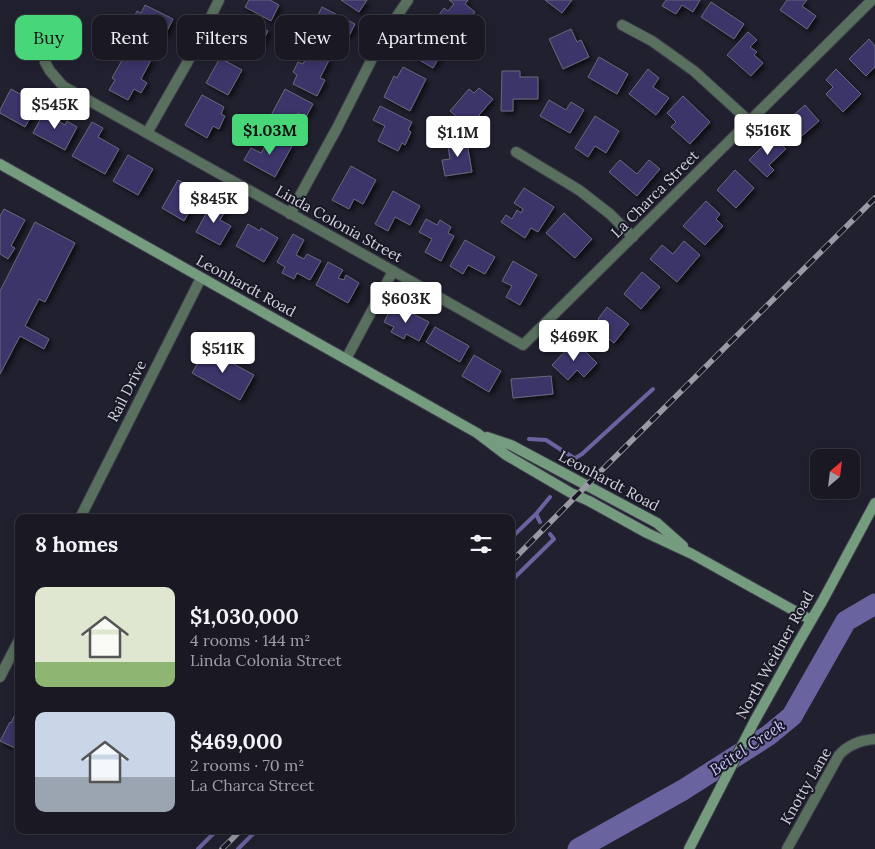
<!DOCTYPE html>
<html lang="en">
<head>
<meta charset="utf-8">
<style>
	:root { --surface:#191823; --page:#22212b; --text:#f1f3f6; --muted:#9fa0a6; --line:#373741; --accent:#47d779 }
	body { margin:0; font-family:Lora,serif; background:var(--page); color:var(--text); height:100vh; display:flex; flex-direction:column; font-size:19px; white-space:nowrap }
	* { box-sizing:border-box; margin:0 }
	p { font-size:16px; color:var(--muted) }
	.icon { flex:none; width:28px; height:28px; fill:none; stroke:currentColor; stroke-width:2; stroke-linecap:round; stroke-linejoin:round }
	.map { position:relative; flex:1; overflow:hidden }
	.panel { position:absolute; left:15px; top:514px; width:500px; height:320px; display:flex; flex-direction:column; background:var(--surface); border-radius:10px; box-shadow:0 2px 12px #0003,0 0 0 1px var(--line) }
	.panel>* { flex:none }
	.hud { position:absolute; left:15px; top:15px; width:500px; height:45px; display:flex; gap:10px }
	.needle { width:32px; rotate:28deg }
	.fabs { position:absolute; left:810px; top:449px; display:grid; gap:10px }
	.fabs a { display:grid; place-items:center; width:50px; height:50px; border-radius:10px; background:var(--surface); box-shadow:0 2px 12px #0003,0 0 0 1px var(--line); font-size:25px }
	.price { position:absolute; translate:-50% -42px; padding:0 11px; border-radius:5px; background:#fff; color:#222; font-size:16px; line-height:32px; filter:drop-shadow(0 1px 2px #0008) }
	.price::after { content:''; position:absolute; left:50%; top:30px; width:15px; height:11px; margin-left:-8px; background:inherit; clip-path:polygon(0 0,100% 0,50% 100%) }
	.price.on { background:var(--accent); color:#111 }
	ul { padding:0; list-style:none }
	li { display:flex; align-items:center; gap:15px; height:125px; padding:0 20px }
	li span { display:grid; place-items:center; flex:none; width:140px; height:100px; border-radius:10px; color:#555 }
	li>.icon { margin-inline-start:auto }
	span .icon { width:60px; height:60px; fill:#fffc; stroke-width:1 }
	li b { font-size:21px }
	h2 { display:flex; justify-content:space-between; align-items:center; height:60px; padding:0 20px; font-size:21px }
	.tag { padding:0 18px; border-radius:10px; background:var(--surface); box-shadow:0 2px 12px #0003,0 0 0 1px var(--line); font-size:18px; line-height:45px }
	.tag.on { background:var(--accent); color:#111 }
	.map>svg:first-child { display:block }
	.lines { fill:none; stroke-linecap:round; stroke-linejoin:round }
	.stream { stroke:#69649f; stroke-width:4 }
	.river { stroke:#69649f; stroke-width:21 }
	.building { fill:#3b346a; stroke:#69687b; filter:url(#shadow) }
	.street-casing { stroke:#3d3c4b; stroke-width:12 }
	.secondary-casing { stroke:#3d3c4b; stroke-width:12 }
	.street { stroke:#58705d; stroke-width:10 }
	.secondary { stroke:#759c7e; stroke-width:10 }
	.rail-casing { stroke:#9a9aa5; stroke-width:5.5 }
	.rail { stroke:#181725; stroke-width:4; stroke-dasharray:11; stroke-linecap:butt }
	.labels { text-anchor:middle; stroke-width:4; stroke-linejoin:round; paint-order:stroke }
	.street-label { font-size:15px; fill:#d2d2dc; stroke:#181725 }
	.water-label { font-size:16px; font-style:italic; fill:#c3c1f5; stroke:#181725 }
</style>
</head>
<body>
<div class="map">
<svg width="875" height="849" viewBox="0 0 875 849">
	<defs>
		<filter id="shadow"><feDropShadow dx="3" dy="3" stdDeviation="2.5" flood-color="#0009"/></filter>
	</defs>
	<rect width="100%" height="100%" fill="#21202f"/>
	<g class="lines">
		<g class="stream">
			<polyline points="529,439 546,440 574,458"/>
			<polyline points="572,460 582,454 653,389"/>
			<polyline points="536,514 540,522"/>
			<polyline points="511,538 536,514 550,497"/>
			<polyline points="511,581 554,539 550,534"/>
			<polyline points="198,849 217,830"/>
			<polyline points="238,849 257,830"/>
		</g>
		<polyline class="river" points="578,849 683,790 769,735 792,716 846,621 875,604"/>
	</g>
	<g class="building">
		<polygon points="249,0 270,0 279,5 271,21 245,7"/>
		<polygon points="341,0 367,0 359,12"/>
		<polygon points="449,0 468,0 465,4 475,12 456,37 435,20 444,8 448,11 454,4"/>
		<polygon points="545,0 572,0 562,13"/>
		<polygon points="666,0 700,0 693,12 682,5 676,14 662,6"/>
		<polygon points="787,0 807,0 802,6 816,16 807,29 780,10"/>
		<polygon points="711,2 744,24 734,39 701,17"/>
		<polygon points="145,5 173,19 165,35 157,31 151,43 127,31 137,11 141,13"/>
		<polygon points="322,7 355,24 349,36 339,31 336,36 344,40 339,50 304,32 310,21 314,23"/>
		<polygon points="241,17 268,31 255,56 228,43"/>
		<polygon points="422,25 449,40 433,68 409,54 414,45 422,49 426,43 415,37"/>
		<polygon points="571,29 577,42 581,40 589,57 563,69 549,39"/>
		<polygon points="748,32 757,40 750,47 757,52 754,55 763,63 751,76 727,55"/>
		<polygon points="869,39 875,46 875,67 866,76 849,59"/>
		<polygon points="129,48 151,60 141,79 147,83 141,93 134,89 128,100 109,90 115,80 112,78"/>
		<polygon points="310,51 329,60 320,78 325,80 317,96 293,84 297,75 293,72 298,62 303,64"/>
		<polygon points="599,57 628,74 617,94 588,77"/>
		<polygon points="220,58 242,70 228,95 206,83"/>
		<polygon points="403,67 426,79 410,111 384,97 394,76 397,78"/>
		<polygon points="648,69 659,78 653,87 669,98 656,115 629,94"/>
		<polygon points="836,69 861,94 843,112 826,94 833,87 826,80"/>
		<polygon points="502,71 520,71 520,77 538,77 538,99 513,99 513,111 501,111"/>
		<polygon points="479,88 493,99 479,115 482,118 472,130 450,111 469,89 474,93"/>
		<polygon points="11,89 38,104 25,127 0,113 0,110"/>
		<polygon points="285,89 313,104 306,117 298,113 294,120 297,121 290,136 267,123"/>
		<polygon points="202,95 224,107 221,114 225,116 219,129 213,126 207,138 185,125"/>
		<polygon points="683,96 710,122 690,144 671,127 676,122 667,113"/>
		<polygon points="549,100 566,110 571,102 584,110 570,133 540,116"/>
		<polygon points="805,105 819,121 796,141 782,125"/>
		<polygon points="380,106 412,122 408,130 411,132 405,145 402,143 398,151 378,141 385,126 373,120"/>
		<polygon points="46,109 59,116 56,120 65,125 67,121 77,127 65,150 33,133"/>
		<polygon points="595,116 619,131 606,153 595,146 588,157 575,148"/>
		<polygon points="92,122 103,128 98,137 119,149 105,174 72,156"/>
		<polygon points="272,134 292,146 275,177 244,160 251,148 261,153"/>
		<polygon points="773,136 786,149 769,165 774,170 767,177 749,160"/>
		<polygon points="466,137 472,172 445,176 442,160 450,159 447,140"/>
		<polygon points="128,155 153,169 138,195 113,181"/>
		<polygon points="620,160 637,174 649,160 660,169 637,196 609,172"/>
		<polygon points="351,166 376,180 363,204 354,199 349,209 332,200"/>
		<polygon points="735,170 754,188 736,208 717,190"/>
		<polygon points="178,180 194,189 191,194 197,198 184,221 162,208"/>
		<polygon points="524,188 554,207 538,232 531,228 525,238 501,222 506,215 512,219 517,210 521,213 523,209 514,203"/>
		<polygon points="393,191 420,206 410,225 395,217 388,231 375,224"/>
		<polygon points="213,201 227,208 220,220 231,226 220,245 196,232"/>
		<polygon points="706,201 720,214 716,219 723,226 705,245 683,226"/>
		<polygon points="4,209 25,220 11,246 15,248 8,259 0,254 0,216"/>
		<polygon points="564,213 592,239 575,258 546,233"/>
		<polygon points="426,219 437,225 440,220 451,227 448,233 454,236 441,261 425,252 432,239 419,232"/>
		<polygon points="35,222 75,243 45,302 39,299 25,326 49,339 44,349 20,336 0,374 0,291"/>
		<polygon points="248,224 260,231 261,228 278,238 264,262 236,246"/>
		<polygon points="293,234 304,240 296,255 304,259 307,254 321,261 310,280 297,273 294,279 282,273 285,267 277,262"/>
		<polygon points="465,240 495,257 485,274 468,265 463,274 450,266"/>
		<polygon points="684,241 700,255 677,282 650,259 662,245 673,254"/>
		<polygon points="513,261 537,275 520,305 506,297 512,286 502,281"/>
		<polygon points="328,262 343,270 338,278 344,280 346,275 359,283 348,303 316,285"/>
		<polygon points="642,272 660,287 641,309 624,294"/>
		<polygon points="392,306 402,311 403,309 429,322 419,341 406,334 404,339 391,332 394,327 384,322"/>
		<polygon points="607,307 629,324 614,343 597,330 602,323 598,319"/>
		<polygon points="435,327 469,346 460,362 426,342"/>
		<polygon points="575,341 597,363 584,377 577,370 568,380 552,365"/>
		<polygon points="206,349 254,375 240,400 192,373"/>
		<polygon points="474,355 501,371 489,392 462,376"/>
		<polygon points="551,376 553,394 513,398 511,379"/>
		<polygon points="18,708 19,741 15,748 0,741 10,722 11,723"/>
	</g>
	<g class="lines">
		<g class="street-casing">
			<g id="street">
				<polyline points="622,25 652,41 694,71 749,121"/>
				<polyline points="45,62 50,71 63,86 393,271 523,345 872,0"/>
				<polyline points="147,133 195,49 219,0"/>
				<polyline points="516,152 579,190 610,214 633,237"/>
				<polyline points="290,214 337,128 384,35 408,0"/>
				<polyline points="346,359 393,271"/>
				<polyline points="80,518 201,278"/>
				<polyline points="0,677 19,640"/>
				<path d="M787 849 839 755C849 744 861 740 875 739"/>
			</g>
		</g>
		<g class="secondary-casing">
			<g id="secondary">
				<polyline points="0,164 477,433 506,455 571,493 589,501 647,533 692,554 811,620"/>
				<polyline points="487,437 511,445 657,523 683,546"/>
				<polyline points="689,849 754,722 797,645 823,600 875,503"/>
			</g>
		</g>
		<use href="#street" class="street"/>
		<use href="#secondary" class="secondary"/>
		<g class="rail-casing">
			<g id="rail">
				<polyline points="511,562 591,481 875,198"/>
				<polyline points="222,849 241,830"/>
			</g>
		</g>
		<use href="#rail" class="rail"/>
	</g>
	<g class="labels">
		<g class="street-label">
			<text transform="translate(655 194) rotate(-45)" y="5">La Charca Street</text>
			<text transform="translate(339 224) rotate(29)" y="5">Linda Colonia Street</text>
			<text transform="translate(246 286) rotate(29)" y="5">Leonhardt Road</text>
			<text transform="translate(127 391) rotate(-63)" y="5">Rail Drive</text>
			<text transform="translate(609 481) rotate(28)" y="5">Leonhardt Road</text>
			<text transform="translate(775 655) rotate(-61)" y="5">North Weidner Road</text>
			<text transform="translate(806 786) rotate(-60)" y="5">Knotty Lane</text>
		</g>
		<g class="water-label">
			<text transform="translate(747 747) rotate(-34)" y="6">Beitel Creek</text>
		</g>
	</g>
</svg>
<div class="fabs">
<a><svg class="needle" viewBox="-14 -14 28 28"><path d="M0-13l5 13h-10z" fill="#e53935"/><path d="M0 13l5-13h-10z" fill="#9fa0a6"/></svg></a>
</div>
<b class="price" style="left:55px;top:130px">$545K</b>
<b class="price on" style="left:270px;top:156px">$1.03M</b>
<b class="price" style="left:768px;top:156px">$516K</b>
<b class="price" style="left:458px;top:158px">$1.1M</b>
<b class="price" style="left:214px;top:224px">$845K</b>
<b class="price" style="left:406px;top:324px">$603K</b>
<b class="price" style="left:574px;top:362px">$469K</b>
<b class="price" style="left:223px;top:374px">$511K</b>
<div class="hud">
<a class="tag on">Buy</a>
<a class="tag">Rent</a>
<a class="tag">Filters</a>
<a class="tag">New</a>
<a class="tag">Apartment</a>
</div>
<section class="panel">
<h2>8 homes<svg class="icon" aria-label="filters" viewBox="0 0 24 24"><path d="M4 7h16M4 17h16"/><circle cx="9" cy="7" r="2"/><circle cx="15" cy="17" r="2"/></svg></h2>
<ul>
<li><span style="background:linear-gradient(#dfe7d0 75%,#8fb573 0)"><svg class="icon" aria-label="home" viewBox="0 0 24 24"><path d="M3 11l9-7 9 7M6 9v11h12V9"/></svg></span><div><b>$1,030,000</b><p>4 rooms · 144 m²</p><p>Linda Colonia Street</p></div></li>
<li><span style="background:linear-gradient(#c9d6e8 65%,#9aa5b1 0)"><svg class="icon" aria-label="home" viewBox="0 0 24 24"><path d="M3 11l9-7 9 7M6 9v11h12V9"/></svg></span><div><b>$469,000</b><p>2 rooms · 70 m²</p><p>La Charca Street</p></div></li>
</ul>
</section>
</div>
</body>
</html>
